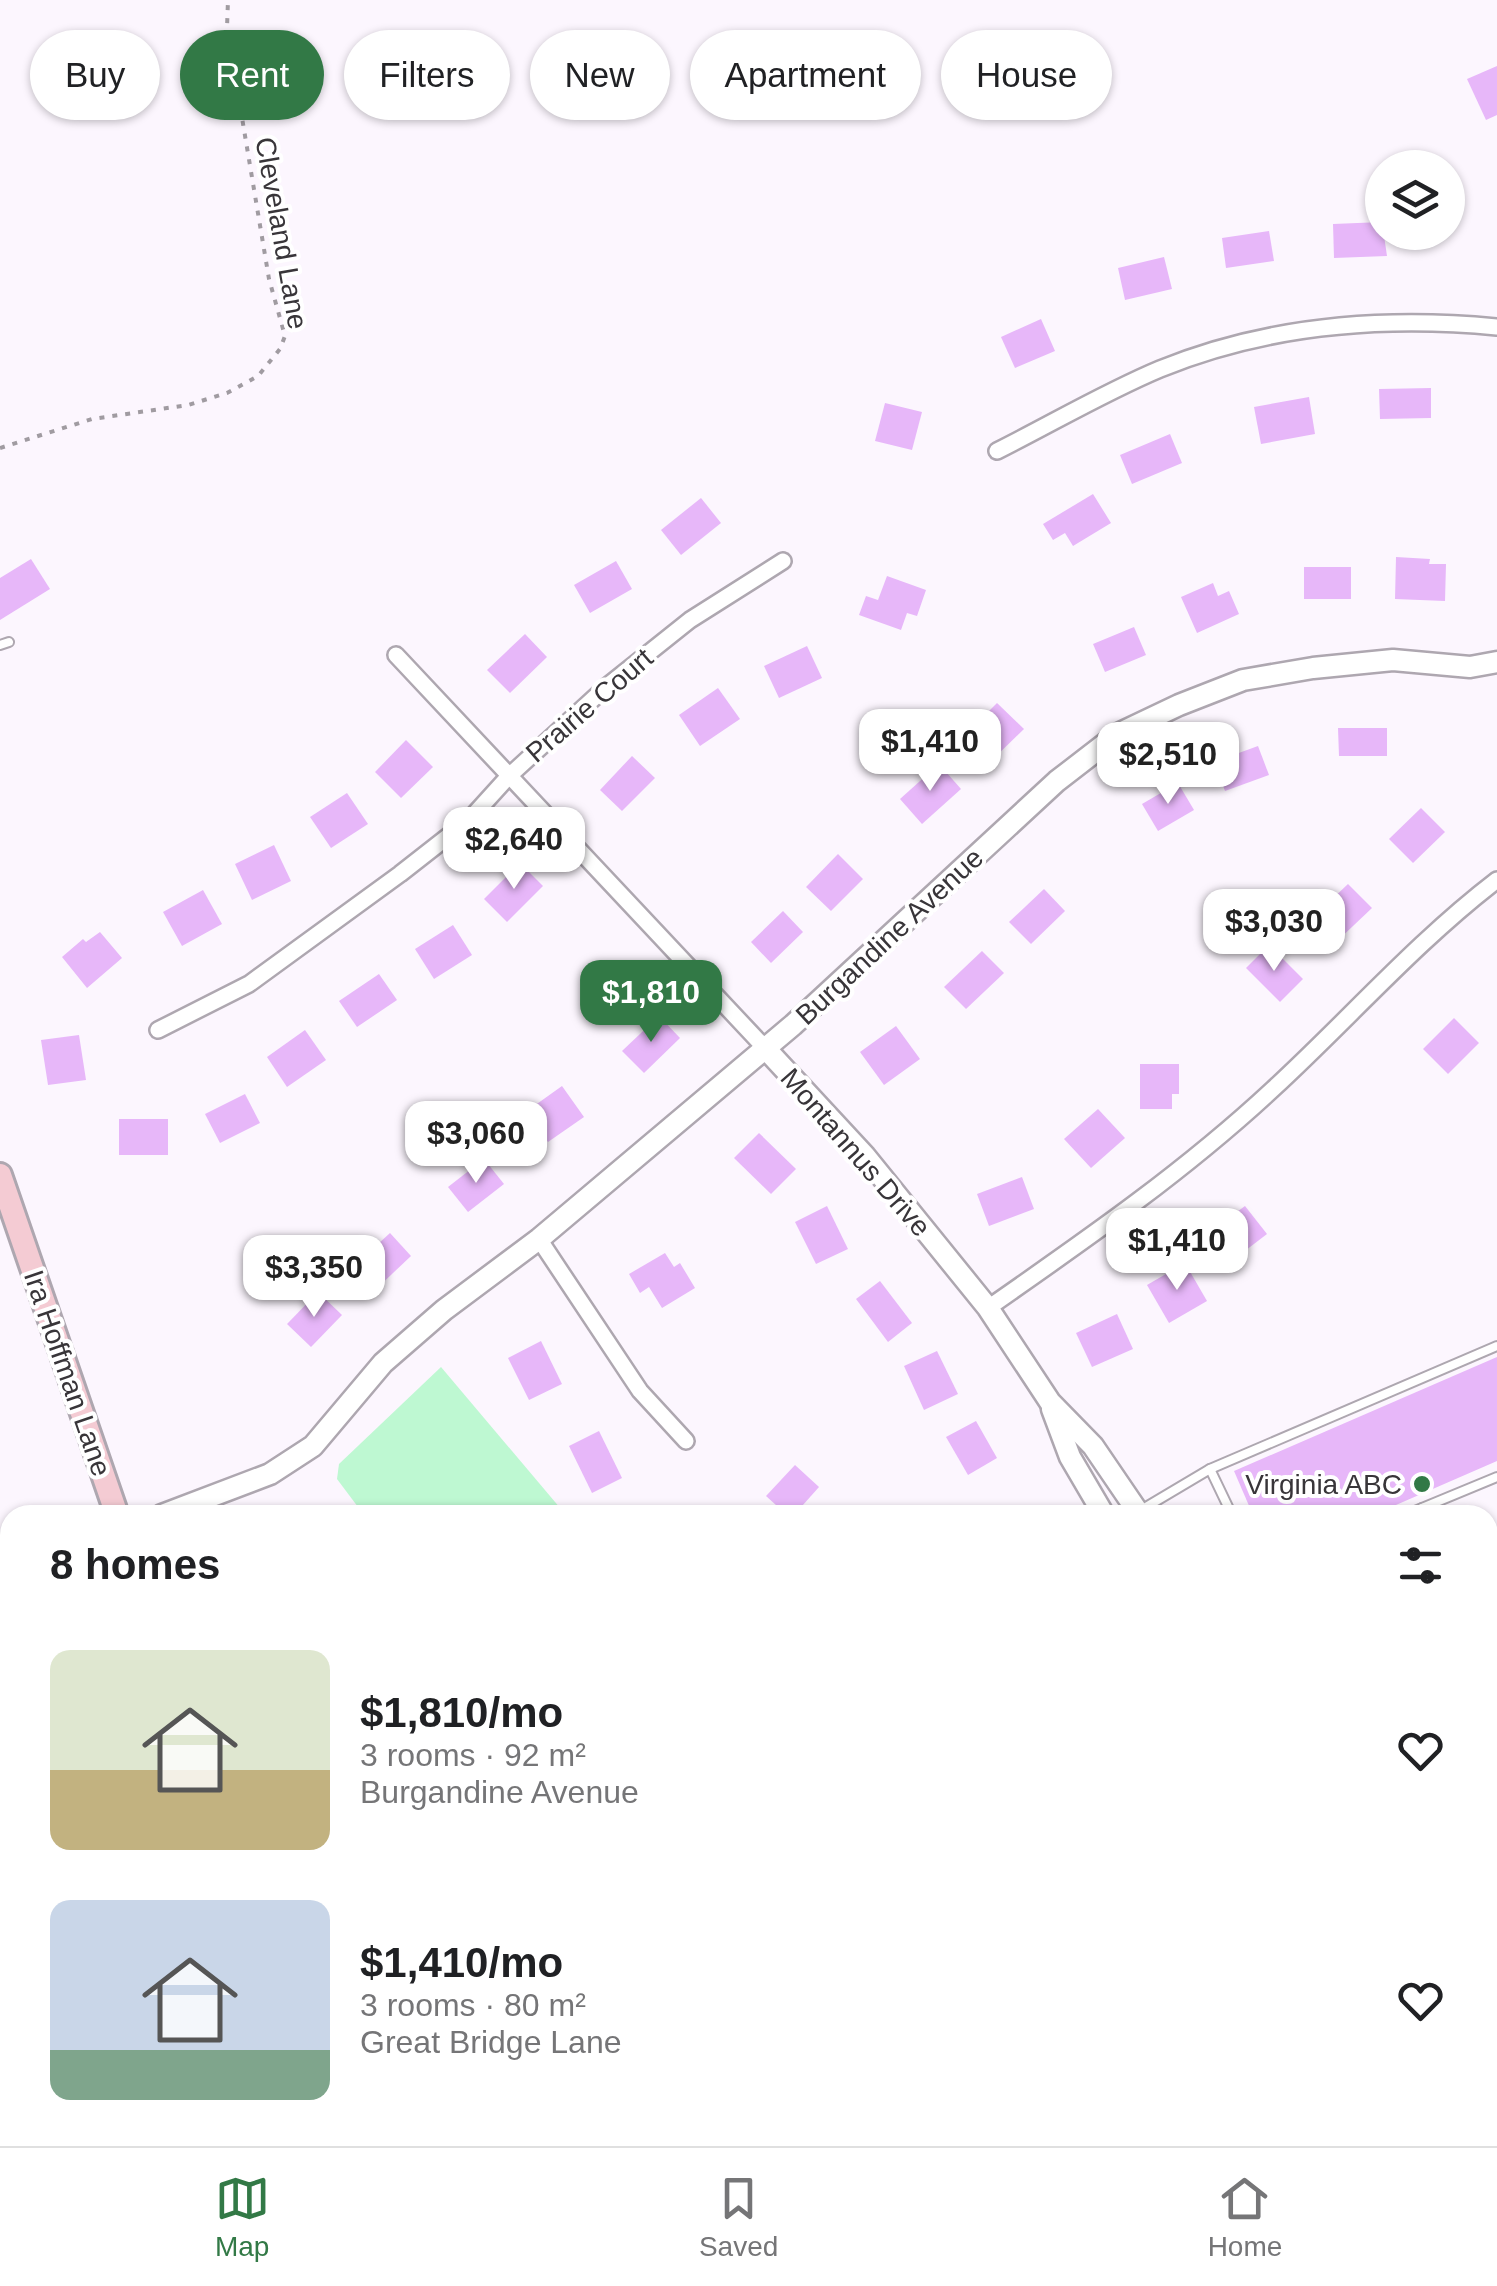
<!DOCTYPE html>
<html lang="en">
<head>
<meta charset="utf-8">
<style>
	:root { --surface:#fff; --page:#f6f6f6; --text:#202124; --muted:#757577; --line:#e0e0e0; --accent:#327946 }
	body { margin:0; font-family:Helvetica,sans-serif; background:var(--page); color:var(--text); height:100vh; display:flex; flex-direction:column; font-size:38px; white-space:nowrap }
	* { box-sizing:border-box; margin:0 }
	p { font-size:32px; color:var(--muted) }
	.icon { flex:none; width:55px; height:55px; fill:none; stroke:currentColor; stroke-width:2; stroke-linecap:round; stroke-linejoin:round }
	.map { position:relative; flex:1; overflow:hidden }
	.sheet { position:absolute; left:0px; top:1505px; width:1498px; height:642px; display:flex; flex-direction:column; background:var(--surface); border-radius:30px 30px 0 0; box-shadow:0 2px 8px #0004 }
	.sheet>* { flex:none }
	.top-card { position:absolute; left:30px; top:30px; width:1438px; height:90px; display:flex; gap:20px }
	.tools { position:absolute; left:1365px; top:150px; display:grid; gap:20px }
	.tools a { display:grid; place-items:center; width:100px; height:100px; border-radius:50%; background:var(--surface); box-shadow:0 2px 8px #0004; font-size:50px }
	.price { position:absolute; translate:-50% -85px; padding:0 22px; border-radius:20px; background:#fff; color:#222; font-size:32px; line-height:65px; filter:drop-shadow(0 2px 5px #0008) }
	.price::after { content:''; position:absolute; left:50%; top:60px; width:30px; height:22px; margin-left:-15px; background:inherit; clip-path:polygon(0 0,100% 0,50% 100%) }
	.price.active { background:var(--accent); color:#fff }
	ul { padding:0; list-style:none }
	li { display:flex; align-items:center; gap:30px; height:250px; padding:0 50px }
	li span { display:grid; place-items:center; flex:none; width:280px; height:200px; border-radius:20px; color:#555 }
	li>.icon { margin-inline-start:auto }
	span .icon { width:120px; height:120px; fill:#fffc; stroke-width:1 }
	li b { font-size:42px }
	h2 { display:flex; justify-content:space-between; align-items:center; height:120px; padding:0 50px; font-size:42px }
	.pill { padding:0 35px; border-radius:45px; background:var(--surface); box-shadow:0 2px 8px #0004; font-size:35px; line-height:90px }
	.pill.active { background:var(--accent); color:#fff }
	.dock { display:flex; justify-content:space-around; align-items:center; height:140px; border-top:2px solid var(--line); background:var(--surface); font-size:28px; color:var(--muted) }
	.dock a { display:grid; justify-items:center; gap:5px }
	.dock .active { color:var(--accent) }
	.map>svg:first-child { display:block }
	.green { fill:#bef8d2 }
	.building { fill:#e7b7f9 }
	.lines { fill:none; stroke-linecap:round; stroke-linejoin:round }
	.service-casing { stroke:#aea7b0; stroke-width:12 }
	.minor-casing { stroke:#aea7b0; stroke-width:20 }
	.tertiary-casing { stroke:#aea7b0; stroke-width:25 }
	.secondary-casing { stroke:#aea7b0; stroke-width:28 }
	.primary-casing { stroke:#d7d7d7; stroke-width:30 }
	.path { stroke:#a09ba1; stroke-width:4; stroke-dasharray:5 8; stroke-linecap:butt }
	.service { stroke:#fff; stroke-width:8 }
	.minor { stroke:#fff; stroke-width:15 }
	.tertiary { stroke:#fff; stroke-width:20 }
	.secondary { stroke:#f4cbd3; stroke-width:22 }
	.primary { stroke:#e997a7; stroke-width:25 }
	.poi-dot { fill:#327946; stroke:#fff; stroke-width:4 }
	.labels { text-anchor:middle; stroke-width:8; stroke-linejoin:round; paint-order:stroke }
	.street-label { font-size:28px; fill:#383539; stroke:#fff }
	.poi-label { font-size:28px; fill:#383539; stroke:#fff; text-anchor:end }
</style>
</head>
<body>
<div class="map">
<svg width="1497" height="2146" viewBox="0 0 1497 2146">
	<rect width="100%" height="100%" fill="#fcf6fe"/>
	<polygon class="green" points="441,1367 566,1515 364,1515 337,1479 339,1464"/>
	<g class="building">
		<polygon points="1497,66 1497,115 1486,120 1467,79"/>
		<polygon points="1382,222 1387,256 1334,258 1333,224"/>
		<polygon points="1269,231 1274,261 1226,268 1222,238"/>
		<polygon points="1164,257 1172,289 1125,300 1118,268"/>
		<polygon points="1041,319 1055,351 1015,368 1001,337"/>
		<polygon points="1431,388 1431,418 1380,419 1379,389"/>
		<polygon points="1309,397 1315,434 1261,444 1254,407"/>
		<polygon points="885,403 922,412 912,450 875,441"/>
		<polygon points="1170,434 1182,463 1132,484 1120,455"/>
		<polygon points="1093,494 1111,523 1073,546 1065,533 1053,540 1043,524"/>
		<polygon points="701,498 721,523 681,555 661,530"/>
		<polygon points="1396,557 1430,559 1429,564 1446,564 1445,601 1395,599"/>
		<polygon points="31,559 50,589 0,620 0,578"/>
		<polygon points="616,561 632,589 590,613 574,585"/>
		<rect x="1304" y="567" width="47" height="32"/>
		<polygon points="887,576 926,590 917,616 907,613 901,630 859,615 866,596 878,600"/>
		<polygon points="1213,583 1218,596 1229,591 1239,614 1197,633 1181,597"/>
		<polygon points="1134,627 1146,655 1105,672 1093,644"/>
		<polygon points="525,634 547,657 510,693 487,670"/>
		<polygon points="807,646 822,678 779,698 764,666"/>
		<polygon points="718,688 740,719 700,746 679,715"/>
		<polygon points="997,703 1024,729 988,764 962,738"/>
		<polygon points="1338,728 1387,728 1387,756 1339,756"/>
		<polygon points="406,740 433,767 401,798 375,772"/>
		<polygon points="1258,746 1269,775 1225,791 1214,762"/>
		<polygon points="632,756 655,778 622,811 600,790"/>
		<polygon points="939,764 961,789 922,824 900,799"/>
		<polygon points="1178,783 1194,810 1158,831 1142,804"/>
		<polygon points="347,793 368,824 331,848 310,817"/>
		<polygon points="1421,808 1445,832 1413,863 1389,839"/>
		<polygon points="274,845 291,881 252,900 235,864"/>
		<polygon points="838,854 863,879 831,911 806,887"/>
		<polygon points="520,863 543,886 507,922 484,899"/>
		<polygon points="1348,884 1372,908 1334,944 1310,920"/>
		<polygon points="1044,889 1065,911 1031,944 1009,922"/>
		<polygon points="203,890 222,924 182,946 163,912"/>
		<polygon points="783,911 803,932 771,963 751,942"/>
		<polygon points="453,925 472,955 434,979 415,949"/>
		<polygon points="100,932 122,958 87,988 62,957 83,939 86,942"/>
		<polygon points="1269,945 1303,979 1280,1002 1246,968"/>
		<polygon points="982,951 1004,973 966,1009 944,987"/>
		<polygon points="379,974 397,1000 357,1027 339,1001"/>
		<polygon points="659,1016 680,1038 644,1073 622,1051"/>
		<polygon points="1454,1018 1479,1043 1448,1074 1423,1049"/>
		<polygon points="896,1026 920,1059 884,1085 860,1052"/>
		<polygon points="305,1030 326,1060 287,1087 267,1057"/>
		<polygon points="79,1035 86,1080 48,1085 41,1040"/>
		<polygon points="1140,1064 1179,1064 1179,1094 1172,1094 1172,1109 1140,1109"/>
		<polygon points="562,1086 584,1117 548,1142 530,1117 538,1111 534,1106"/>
		<polygon points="245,1094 260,1123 220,1143 205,1114"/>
		<polygon points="1098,1109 1125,1138 1091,1168 1064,1139"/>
		<rect x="119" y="1119" width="49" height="36"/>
		<polygon points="759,1133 796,1169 771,1194 734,1158"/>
		<polygon points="484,1159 504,1184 468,1212 448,1187"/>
		<polygon points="1022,1177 1034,1209 989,1226 977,1194"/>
		<polygon points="827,1206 848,1249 816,1264 795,1222"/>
		<polygon points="1245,1206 1267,1234 1233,1260 1210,1232"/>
		<polygon points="390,1233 411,1256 374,1291 352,1268"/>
		<polygon points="665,1253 674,1267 680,1263 695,1288 662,1308 649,1287 640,1293 629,1274"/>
		<polygon points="1185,1263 1207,1301 1169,1323 1147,1285"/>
		<polygon points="880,1281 912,1323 888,1342 856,1299"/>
		<polygon points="318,1292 342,1315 311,1347 287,1324"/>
		<polygon points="1117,1314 1133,1349 1092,1367 1076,1333"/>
		<polygon points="541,1341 562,1384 529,1400 508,1358"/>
		<polygon points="937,1351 958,1394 924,1410 904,1366"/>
		<polygon points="1497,1357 1497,1461 1373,1515 1253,1515 1234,1471"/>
		<polygon points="976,1421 997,1458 968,1475 946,1437"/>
		<polygon points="599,1431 622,1478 592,1493 569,1446"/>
		<polygon points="795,1465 819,1487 794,1515 787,1515 766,1496"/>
	</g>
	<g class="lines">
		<g class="service-casing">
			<g id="service">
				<polyline points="0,645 9,642"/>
				<polyline points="1210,1469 1497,1346"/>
				<polyline points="1422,1508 1497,1477"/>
				<polyline points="1141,1510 1210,1469 1232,1515"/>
				<polyline points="1405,1515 1422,1508 1425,1515"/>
				<polyline points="1488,1654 1497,1674"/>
				<polyline points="1488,1714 1497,1710"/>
				<polyline points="1488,1887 1497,1881"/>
				<polyline points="1488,2121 1497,2117"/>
				<polyline points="256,2138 261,2146"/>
				<polyline points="527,2138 530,2146"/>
				<polyline points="567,2138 573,2146"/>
				<polyline points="614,2138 619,2146"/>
				<polyline points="825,2138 830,2146"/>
				<polyline points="892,2138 896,2144 907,2138"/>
				<polyline points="1478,2138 1479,2146"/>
				<polyline points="198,2146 210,2138"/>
				<polyline points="422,2146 423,2138"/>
				<polyline points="778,2146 791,2138"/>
			</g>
		</g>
		<g class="minor-casing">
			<g id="minor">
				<path d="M997 451C1051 424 1105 392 1160 369 1268 325 1382 316 1497 327"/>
				<polyline points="396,655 765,1048"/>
				<polyline points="158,1030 249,984 400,874 469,820 508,777 606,687 690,620 783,561"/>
				<polyline points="539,1239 640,1391 686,1441"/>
				<path d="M988 1308C1087 1239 1185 1171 1273 1089 1348 1020 1416 942 1497 880"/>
			</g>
		</g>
		<g class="tertiary-casing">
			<g id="tertiary">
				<polyline points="765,1048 865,1156 988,1308 1050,1402 1093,1446 1140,1515"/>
				<polyline points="1052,1409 1070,1457 1104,1515"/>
				<polyline points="162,1515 270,1474 313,1446 383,1363 444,1310 539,1239 793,1025 1057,781 1118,734 1179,705 1243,680 1313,668 1393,660 1470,667 1497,662"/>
				<polyline points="0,1570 10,1567"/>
				<polyline points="1391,2138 1395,2146"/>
				<polyline points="1423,2138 1426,2146"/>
			</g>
		</g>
		<g class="secondary-casing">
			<g id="secondary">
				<polyline points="0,1175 117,1515"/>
				<polyline points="338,2138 341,2146"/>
			</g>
		</g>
		<g class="primary-casing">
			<g id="primary">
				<polyline points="1488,1996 1497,1991"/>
				<polyline points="1488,2038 1497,2033"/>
				<polyline points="1230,2146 1244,2138"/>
				<polyline points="1310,2146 1322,2138"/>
			</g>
		</g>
		<polyline class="path" points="0,448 92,419 188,405 227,393 258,376 280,349 285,336 269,279 227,28 228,0"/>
		<use href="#service" class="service"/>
		<use href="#minor" class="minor"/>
		<use href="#tertiary" class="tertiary"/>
		<use href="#secondary" class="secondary"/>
		<use href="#primary" class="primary"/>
	</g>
	<circle class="poi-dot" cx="1422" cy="1484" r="10"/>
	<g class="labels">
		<g class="street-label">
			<text transform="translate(282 233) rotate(80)" y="10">Cleveland Lane</text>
			<text transform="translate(589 705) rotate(-41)" y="10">Prairie Court</text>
			<text transform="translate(889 936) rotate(-43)" y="10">Burgandine Avenue</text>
			<text transform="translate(856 1152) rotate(49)" y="10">Montannus Drive</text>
			<text transform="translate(68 1373) rotate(71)" y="10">Ira Hoffman Lane</text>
		</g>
		<g class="poi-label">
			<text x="1402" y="1494">Virginia ABC</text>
		</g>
	</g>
</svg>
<div class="tools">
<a><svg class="icon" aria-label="layers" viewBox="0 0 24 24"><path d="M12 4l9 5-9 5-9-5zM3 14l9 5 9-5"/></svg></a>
</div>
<b class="price" style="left:930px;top:794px">$1,410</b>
<b class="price" style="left:1168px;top:807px">$2,510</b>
<b class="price" style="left:514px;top:892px">$2,640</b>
<b class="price" style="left:1274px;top:974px">$3,030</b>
<b class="price active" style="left:651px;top:1045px">$1,810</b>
<b class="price" style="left:476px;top:1186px">$3,060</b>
<b class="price" style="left:1177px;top:1293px">$1,410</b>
<b class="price" style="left:314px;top:1320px">$3,350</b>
<div class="top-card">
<a class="pill">Buy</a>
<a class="pill active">Rent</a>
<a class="pill">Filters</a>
<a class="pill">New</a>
<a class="pill">Apartment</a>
<a class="pill">House</a>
</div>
<section class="sheet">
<h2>8 homes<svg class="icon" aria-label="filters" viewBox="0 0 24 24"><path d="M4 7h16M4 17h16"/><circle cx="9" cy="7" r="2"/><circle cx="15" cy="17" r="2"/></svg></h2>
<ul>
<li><span style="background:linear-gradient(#dfe7d0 60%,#c2b280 0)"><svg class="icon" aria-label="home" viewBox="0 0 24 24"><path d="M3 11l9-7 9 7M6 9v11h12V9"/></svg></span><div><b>$1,810/mo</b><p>3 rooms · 92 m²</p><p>Burgandine Avenue</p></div><svg class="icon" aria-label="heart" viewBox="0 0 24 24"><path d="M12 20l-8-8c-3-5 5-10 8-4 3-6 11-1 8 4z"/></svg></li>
<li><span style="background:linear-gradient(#c9d6e8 75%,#7fa58c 0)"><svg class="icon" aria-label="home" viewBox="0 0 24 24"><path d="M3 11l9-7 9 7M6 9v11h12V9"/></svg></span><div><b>$1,410/mo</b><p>3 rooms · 80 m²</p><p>Great Bridge Lane</p></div><svg class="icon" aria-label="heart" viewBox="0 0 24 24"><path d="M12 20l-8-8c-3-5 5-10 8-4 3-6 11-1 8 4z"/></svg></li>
</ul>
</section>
</div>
<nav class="dock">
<a class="active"><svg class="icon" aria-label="map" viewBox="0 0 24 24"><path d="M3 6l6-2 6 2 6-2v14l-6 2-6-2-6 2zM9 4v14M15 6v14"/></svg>Map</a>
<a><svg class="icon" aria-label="saved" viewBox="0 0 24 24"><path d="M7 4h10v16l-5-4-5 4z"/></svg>Saved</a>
<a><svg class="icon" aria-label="home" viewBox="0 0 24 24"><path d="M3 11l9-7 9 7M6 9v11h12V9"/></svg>Home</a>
</nav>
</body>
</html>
